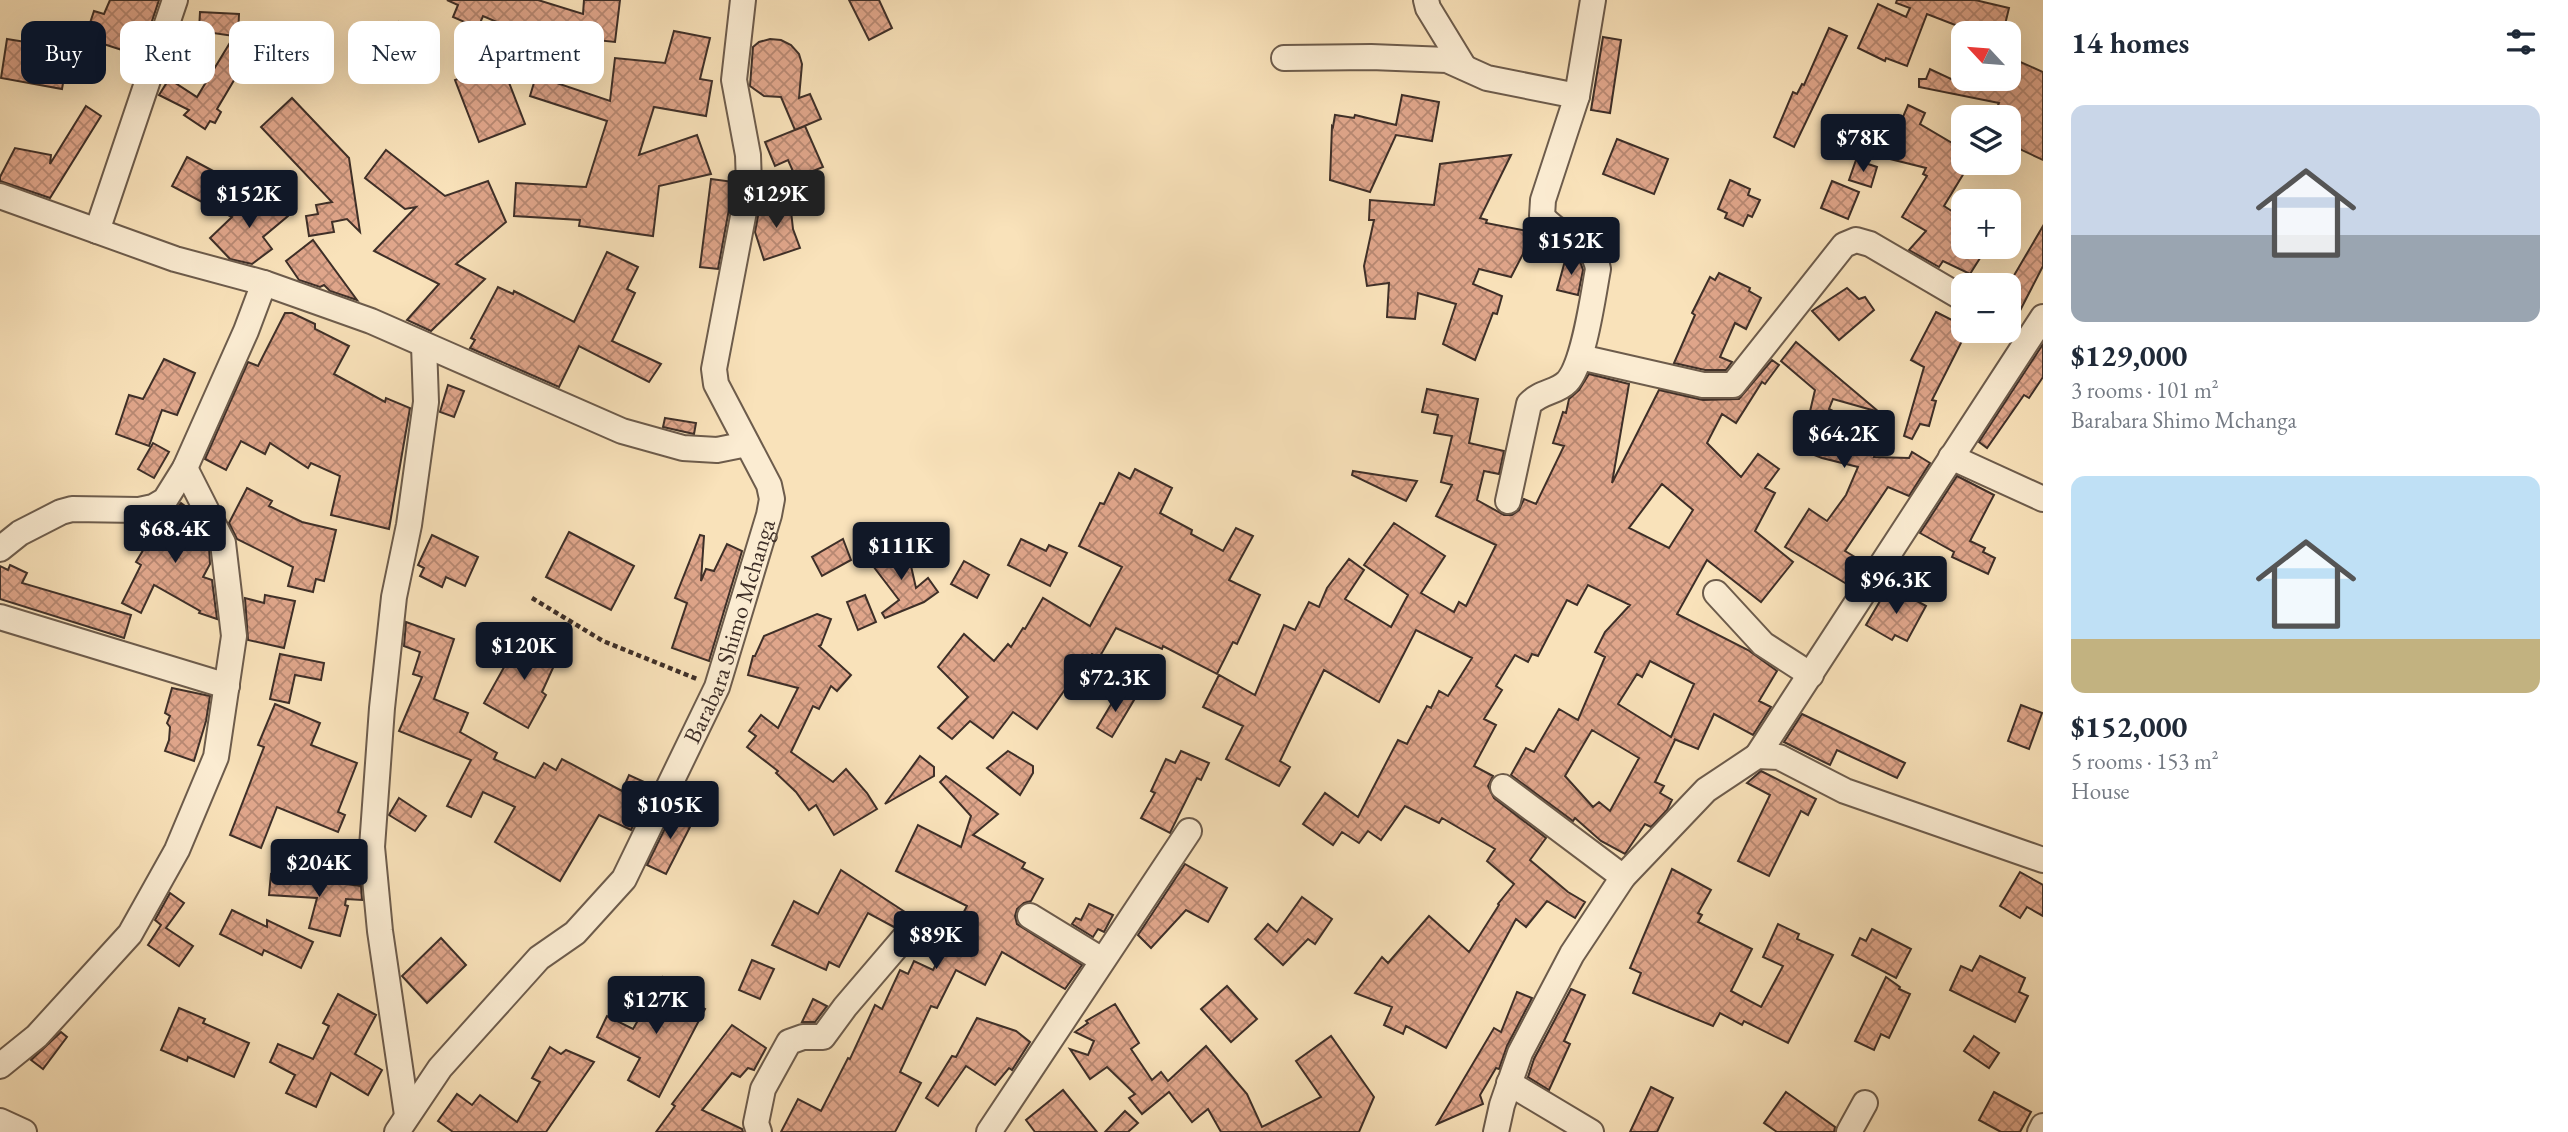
<!DOCTYPE html>
<html lang="en">
<head>
<meta charset="utf-8">
<style>
	:root { --surface:#fff; --page:#f6f6f7; --text:#1f2937; --muted:#747a83; --accent:#111827 }
	body { margin:0; font-family:"EB Garamond",serif; background:var(--page); color:var(--text); height:100vh; display:flex; flex-direction:column; font-size:26px; white-space:nowrap }
	* { box-sizing:border-box; margin:0 }
	p { font-size:23px; color:var(--muted) }
	.icon { flex:none; width:38px; height:38px; fill:none; stroke:currentColor; stroke-width:2; stroke-linecap:round; stroke-linejoin:round }
	.map { position:relative; flex:1; overflow:hidden }
	.panel { display:flex; flex-direction:column; background:var(--surface); width:525px }
	.panel>* { flex:none }
	.top-card { position:absolute; left:21px; top:21px; width:665px; height:63px; display:flex; gap:14px }
	.needle { width:46px; rotate:296deg }
	.controls { position:absolute; left:1951px; top:21px; display:grid; gap:14px }
	.controls a { display:grid; place-items:center; width:70px; height:70px; border-radius:14px; background:var(--surface); box-shadow:0 7px 28px #0002; font-size:35px }
	.price { position:absolute; translate:-50% -60px; padding:0 16px; border-radius:7px; background:var(--accent); color:#fff; font-size:23px; line-height:46px; filter:drop-shadow(0 2px 4px #0008) }
	.price::after { content:''; position:absolute; left:50%; top:42px; width:21px; height:16px; margin-left:-10px; background:inherit; clip-path:polygon(0 0,100% 0,50% 100%) }
	.price.current { background:#222; color:#fff }
	ul { padding:0; list-style:none }
	li { display:grid; align-content:center; gap:14px; height:371px; padding:0 28px }
	li span { display:grid; place-items:center; height:217px; border-radius:14px; color:#555 }
	li>.icon { margin-inline-start:auto }
	span .icon { width:126px; height:126px; fill:#fffc; stroke-width:1 }
	li b { font-size:30px }
	h2 { display:flex; justify-content:space-between; align-items:center; height:84px; padding:0 28px; font-size:30px }
	.chip { padding:0 24px; border-radius:14px; background:var(--surface); box-shadow:0 7px 28px #0002; font-size:24px; line-height:63px }
	.chip.current { background:var(--accent); color:#fff }
	main { display:flex; flex:1; min-height:0 }
	.map>svg:first-child { display:block }
	.building { fill:url(#building-cross-hatch); stroke:#3e2f28; stroke-width:2; fill-rule:evenodd }
	.lines { fill:none; stroke-linecap:round; stroke-linejoin:round }
	.street-casing { stroke:#6d5c4c; stroke-width:28 }
	.path { stroke:#3e2f28; stroke-width:4.5; stroke-dasharray:5 3.5; stroke-linecap:butt }
	.street { stroke:#fbecd2; stroke-width:24 }
	.labels { text-anchor:middle; stroke-width:5; stroke-linejoin:round; paint-order:stroke }
	.street-label { font-size:24px; fill:#3e2f28; stroke:#fbecd2 }
</style>
</head>
<body>
<main>
<div class="map">
<svg width="2043" height="1132" viewBox="0 0 2043 1132">
	<defs>
		<pattern id="building-cross-hatch" width="8" height="8" patternUnits="userSpaceOnUse" patternTransform="scale(1.75)"><rect width="8" height="8" fill="#e0a68b"/><path d="M0 0l8 8M0 8l8-8" fill="none" stroke="#b78872"/></pattern>
	</defs>
	<rect width="100%" height="100%" fill="#f9e2ba"/>
	<filter id="stains"><feTurbulence type="fractalNoise" baseFrequency=".00286" numOctaves="4"/><feColorMatrix values="0 0 0 0 .2 0 0 0 0 .09 0 0 0 0 .02 0 0 0 .5 -.17"/></filter>
	<radialGradient id="worn" r=".72"><stop offset=".6" stop-color="#630" stop-opacity="0"/><stop offset="1" stop-color="#630" stop-opacity=".3"/></radialGradient>
	<g class="building">
		<polygon points="110,0 159,0 145,42 130,35 125,51 85,38 94,11 104,14"/>
		<polygon points="447,0 538,0 583,14 584,0 620,0 615,42 577,38 576,48 518,31 483,16 478,28 453,17 458,5"/>
		<polygon points="849,0 879,0 892,28 869,40"/>
		<polygon points="1897,0 1975,0 2009,8 2003,33 1987,33 1963,28 1927,14 1907,66 1886,58 1885,61 1858,48 1878,4 1906,17 1910,8 1896,3"/>
		<polygon points="200,12 239,14 237,61 243,65 217,109 221,112 215,123 210,121 205,129 184,115 189,110 159,95 169,79 197,97 234,36 199,31"/>
		<polygon points="399,22 424,33 416,52 428,58 420,75 383,58"/>
		<polygon points="1829,28 1847,36 1794,147 1774,137 1793,92 1797,94 1802,84 1804,85"/>
		<polygon points="674,31 710,38 700,79 712,81 706,116 654,107 639,155 697,135 711,174 659,186 653,236 579,226 580,220 514,216 516,183 586,187 607,121 530,96 536,76 610,101 615,58 665,63"/>
		<polygon points="1603,37 1621,40 1610,113 1591,110"/>
		<polygon points="7,39 69,49 62,89 1,78"/>
		<polygon points="770,39 781,40 791,45 799,54 802,64 799,98 810,94 821,119 795,130 805,126 823,167 796,178 788,160 775,166 765,142 795,130 781,97 764,96 750,86 753,47 759,42"/>
		<polygon points="2009,57 2043,72 2043,160 2009,144 2017,122 1995,112 1999,103 1919,87 1919,79 1926,79 1930,69 1951,79 2009,79"/>
		<polygon points="501,62 525,124 479,142 455,80"/>
		<polygon points="1402,95 1439,102 1432,141 1396,135 1370,192 1330,180 1332,126 1333,127 1335,115 1354,118 1355,115 1396,125"/>
		<polygon points="292,98 349,158 360,232 347,219 332,222 334,232 309,236 306,216 318,214 316,205 332,202 261,127"/>
		<polygon points="1908,105 1925,113 1920,124 1964,150 1964,173 1944,206 1964,219 1964,247 1987,247 1970,274 1943,261 1939,267 1909,250 1926,231 1902,217 1927,176 1923,174 1926,168 1882,157 1892,120 1900,124"/>
		<polygon points="86,106 101,116 50,198 0,181 0,177 15,148 51,155 50,164"/>
		<polygon points="1617,139 1668,159 1654,194 1603,174"/>
		<polygon points="386,150 445,196 488,181 506,222 456,264 485,279 431,331 407,320 439,284 374,251 416,207 405,209 365,178"/>
		<polygon points="1511,155 1480,218 1487,220 1486,223 1527,231 1523,254 1511,277 1479,269 1473,284 1502,296 1497,314 1493,313 1475,360 1443,344 1456,304 1418,293 1415,319 1387,317 1389,283 1367,286 1364,266 1374,220 1369,220 1370,200 1434,205 1440,164"/>
		<polygon points="187,157 230,180 215,209 172,186"/>
		<polygon points="1856,160 1877,167 1871,187 1849,180"/>
		<polygon points="711,179 734,182 718,269 700,267"/>
		<polygon points="1730,180 1750,189 1748,195 1760,200 1752,217 1748,215 1743,226 1725,218 1727,213 1718,209"/>
		<polygon points="1832,181 1859,192 1848,219 1821,208"/>
		<polygon points="255,193 279,205 288,216 263,237 272,249 252,264 230,259 210,238 232,217 228,215"/>
		<polygon points="790,202 793,229 800,248 764,260 755,232 760,205"/>
		<polygon points="2043,226 2043,266 2009,332 2009,284"/>
		<polygon points="313,240 357,300 330,291 324,285 320,287 299,280 286,261"/>
		<polygon points="607,252 638,267 627,289 635,293 612,341 661,364 649,382 579,346 559,387 470,348 475,340 471,338 498,287 513,294 514,291 574,322"/>
		<polygon points="1566,257 1578,260 1581,264 1583,270 1578,295 1557,290"/>
		<polygon points="1719,273 1750,288 1749,291 1761,298 1746,329 1735,323 1720,357 1732,362 1726,370 1705,370 1674,363 1695,315 1692,313 1710,277 1715,280"/>
		<polygon points="1847,288 1859,299 1865,297 1874,310 1839,340 1812,311"/>
		<polygon points="1936,312 1964,326 1964,331 1967,331 1932,400 1936,401 1929,426 1920,424 1912,439 1904,436 1924,367 1911,360"/>
		<polygon points="285,313 292,313 315,324 315,329 349,346 334,374 385,402 386,398 410,408 389,529 331,515 340,476 311,463 308,468 270,443 265,454 241,441 226,470 205,459 248,362 258,366"/>
		<polygon points="1796,342 1879,412 1833,399 1829,409 1882,436 1874,457 1909,458 1912,452 1930,463 1909,496 1888,487 1845,551 1865,563 1850,586 1785,547 1809,509 1827,521 1846,495 1858,467 1822,458 1801,450 1815,390 1781,361"/>
		<polygon points="2043,344 2043,377 2029,398 2024,395 1987,448 1979,442"/>
		<polygon points="164,359 195,373 177,415 162,410 149,446 116,434 129,395 143,399"/>
		<path d="M1772 360 1779 365 1765 384 1762 382 1736 423 1722 414 1707 443 1741 477 1758 454 1779 469 1765 488 1775 493 1755 531 1793 562 1761 602 1707 560 1677 614 1748 650 1777 671 1759 701 1771 707 1753 735 1714 714 1698 749 1674 739 1675 740 1655 782 1664 786 1660 793 1672 800 1667 810 1651 827 1645 824 1625 854 1601 841 1575 818 1573 821 1511 775 1526 748 1534 752 1559 709 1578 720 1605 657 1595 652 1605 632 1630 605 1588 585 1577 605 1567 600 1538 656 1532 654 1528 662 1515 655 1496 686 1502 690 1484 719 1496 725 1474 766 1493 776 1488 786 1494 798 1546 838 1530 860 1568 892 1585 902 1575 918 1547 901 1526 927 1516 919 1446 1048 1406 1026 1403 1034 1384 1025 1392 1007 1355 993 1382 957 1388 963 1429 916 1469 952 1499 905 1498 904 1514 884 1487 861 1495 849 1442 818 1439 823 1405 806 1381 840 1368 831 1359 843 1342 832 1333 845 1303 824 1325 793 1358 817 1398 740 1407 744 1427 706 1431 708 1439 691 1448 696 1472 658 1416 630 1379 702 1324 670 1280 761 1290 767 1279 786 1226 759 1243 726 1203 707 1219 675 1255 695 1284 625 1295 630 1309 602 1319 607 1327 588 1349 559 1364 570 1345 599 1391 627 1408 595 1364 565 1394 523 1445 556 1421 593 1454 612 1459 602 1466 606 1496 545 1436 516 1452 485 1441 482 1452 436 1434 433 1438 415 1422 412 1427 389 1478 399 1469 443 1504 451 1499 474 1484 471 1477 500 1504 515H1512L1519 510 1524 499 1536 504 1564 446 1553 443 1563 412 1566 413 1569 399 1579 390 1589 374 1629 384 1612 483 1659 390 1703 400 1739 399ZM1662 484 1693 510 1669 548 1629 528ZM1650 661 1694 684 1671 737 1618 704 1637 674 1642 677ZM1592 730 1639 758 1610 811 1599 802 1593 807 1565 776Z"/>
		<polygon points="448,385 464,391 454,417 440,412"/>
		<polygon points="665,418 696,423 694,434 663,427"/>
		<polygon points="153,443 169,452 154,478 138,469"/>
		<polygon points="1135,469 1172,488 1160,513 1192,530 1191,534 1223,551 1236,528 1253,536 1229,580 1260,595 1237,644 1233,642 1217,674 1163,646 1162,649 1116,628 1099,658 1092,654 1079,676 1076,674 1037,729 1013,712 993,738 970,721 952,739 938,728 968,697 938,667 964,634 994,661 1008,644 1011,647 1023,628 1025,629 1043,598 1090,626 1122,567 1079,546 1100,503 1104,504 1119,473 1130,479"/>
		<polygon points="1353,471 1417,481 1406,501 1352,475"/>
		<polygon points="1957,476 1994,495 1970,541 1985,548 1983,552 1995,558 1988,574 1952,557 1954,552 1920,533"/>
		<polygon points="247,488 272,501 269,506 302,522 336,530 324,581 316,579 313,592 288,586 293,567 237,539 229,523"/>
		<polygon points="181,503 189,509 209,547 210,564 203,577 212,580 217,619 199,613 200,611 154,585 141,613 122,603 141,565 136,562 162,519 173,512"/>
		<polygon points="569,532 634,566 611,610 546,577"/>
		<polygon points="432,535 478,557 465,586 446,577 442,587 420,576 424,568 418,565"/>
		<polygon points="700,535 704,536 701,581 706,569 714,571 727,544 742,551 709,661 672,648 687,603 675,598"/>
		<polygon points="843,539 851,560 822,576 812,557"/>
		<polygon points="1021,539 1046,551 1049,545 1067,553 1050,586 1008,565"/>
		<polygon points="898,549 901,560 909,557 916,588 928,578 938,592 924,602 885,618 882,613 899,600 867,558"/>
		<polygon points="964,561 989,575 977,598 951,584"/>
		<polygon points="10,565 27,573 22,583 131,615 124,638 0,599 0,566 8,570"/>
		<polygon points="1897,590 1926,606 1907,641 1895,635 1892,640 1866,625 1883,596 1891,601"/>
		<polygon points="265,595 295,601 284,648 248,640 245,598 264,603"/>
		<polygon points="865,595 876,622 858,630 847,602"/>
		<polygon points="817,614 831,619 821,645 819,646 851,675 837,691 831,686 819,709 813,706 791,752 833,782 846,769 867,793 877,809 834,835 816,805 809,810 796,792 776,773 778,771 747,747 756,736 749,731 761,715 778,728 798,688 748,675 753,656 755,656 764,636"/>
		<polygon points="406,622 454,639 434,699 468,713 460,732 497,753 494,759 535,778 544,763 556,770 562,759 622,791 629,775 653,786 631,830 599,815 560,881 495,842 515,807 483,792 471,817 447,806 471,760 399,731 422,677 413,674 420,652 404,646"/>
		<polygon points="533,635 562,648 542,692 546,695 528,728 484,703 512,653 523,658"/>
		<polygon points="280,654 324,663 321,680 295,675 289,703 270,699"/>
		<polygon points="172,688 210,696 206,721 194,761 165,751 169,740 170,727 167,723 170,716 165,713"/>
		<polygon points="1119,691 1134,700 1112,737 1097,728"/>
		<polygon points="275,704 320,723 311,745 357,763 338,812 345,815 338,832 277,807 261,848 230,835 264,747 258,745"/>
		<polygon points="2021,705 2042,713 2029,749 2008,741"/>
		<polygon points="1802,714 1905,763 1897,778 1837,750 1830,765 1784,742"/>
		<polygon points="1008,751 1033,766 1033,773 1020,795 987,768"/>
		<polygon points="1181,751 1209,763 1201,780 1197,778 1170,833 1141,818 1155,793 1151,791 1166,759 1175,763"/>
		<polygon points="920,756 934,767 934,776 885,804"/>
		<polygon points="1761,771 1816,799 1808,815 1801,811 1769,876 1738,861 1770,795 1747,783"/>
		<polygon points="946,776 998,814 973,835 1025,863 1022,868 1043,879 1031,901 1024,903 1017,909 1015,916 1017,924 1082,965 1065,989 1002,952 985,985 956,970 937,1008 931,1006 900,1072 921,1083 895,1132 781,1132 798,1099 821,1111 848,1058 850,1059 875,1005 882,1009 900,970 908,974 914,961 933,970 967,906 896,871 918,825 961,847 971,816 940,782"/>
		<polygon points="399,798 426,816 415,831 389,815"/>
		<polygon points="677,804 688,810 681,823 690,827 666,874 647,865"/>
		<polygon points="1185,864 1227,888 1208,922 1186,910 1151,948 1138,935"/>
		<polygon points="1672,869 1711,890 1698,913 1702,915 1698,922 1752,949 1731,991 1761,1007 1783,966 1763,957 1778,924 1799,934 1797,939 1833,955 1788,1043 1744,1021 1742,1025 1720,1013 1713,1026 1633,993 1641,973 1630,968"/>
		<polygon points="841,870 914,918 909,924 900,924 894,927 868,913 839,967 829,962 826,970 772,945 794,901 818,914"/>
		<polygon points="2020,872 2043,885 2043,916 2027,907 2020,918 2000,906"/>
		<polygon points="271,874 361,886 362,900 346,899 345,905 348,906 340,936 309,928 317,898 269,895"/>
		<polygon points="170,893 184,903 166,928 193,946 179,966 148,945 161,925 155,920"/>
		<polygon points="1302,897 1332,919 1315,944 1308,939 1283,965 1255,939 1268,924 1277,932"/>
		<polygon points="1089,904 1113,915 1104,932 1098,929 1093,937 1072,924 1076,918 1081,920"/>
		<polygon points="232,910 267,927 267,920 313,942 301,968 264,950 262,955 220,934"/>
		<polygon points="1872,929 1911,949 1896,978 1852,955 1860,938 1866,941"/>
		<polygon points="441,938 466,965 427,1003 402,976"/>
		<polygon points="1980,956 2025,978 2019,992 2028,996 2015,1022 1950,990 1961,966 1972,971"/>
		<polygon points="752,960 774,969 760,999 739,990"/>
		<polygon points="663,977 683,991 680,997 705,1009 659,1097 628,1080 640,1058 597,1037 607,1016 633,1029"/>
		<polygon points="1886,977 1900,987 1899,989 1910,994 1889,1038 1881,1034 1874,1050 1855,1041"/>
		<polygon points="1227,986 1257,1019 1231,1042 1201,1009"/>
		<polygon points="1571,989 1585,995 1564,1041 1570,1044 1549,1090 1528,1077 1534,1059"/>
		<polygon points="1517,992 1532,998 1507,1046 1499,1069 1496,1068 1480,1095 1483,1104 1437,1124 1494,1028 1501,1032"/>
		<polygon points="338,994 376,1015 355,1054 382,1070 368,1095 331,1073 316,1107 286,1093 295,1075 270,1062 278,1044 313,1059 329,1026 323,1023"/>
		<polygon points="813,999 827,1006 815,1022 802,1022"/>
		<polygon points="1115,1004 1139,1043 1131,1049 1152,1080 1161,1072 1168,1081 1206,1046 1247,1094 1262,1127 1321,1097 1296,1061 1331,1036 1374,1097 1359,1132 1221,1132 1208,1109 1192,1122 1169,1092 1142,1114 1129,1098 1135,1094 1107,1067 1090,1079 1070,1049 1088,1055 1094,1041 1075,1032 1088,1023 1086,1021"/>
		<polygon points="179,1008 205,1019 203,1023 249,1043 234,1077 188,1057 187,1061 161,1050"/>
		<polygon points="977,1018 1016,1031 1030,1042 1012,1070 1009,1068 995,1085 966,1066 938,1106 926,1098 952,1056 956,1057"/>
		<polygon points="732,1025 766,1048 754,1070 748,1068 740,1077 732,1073 702,1110 742,1129 743,1132 656,1132 675,1106 672,1104"/>
		<polygon points="61,1032 67,1037 43,1069 31,1060"/>
		<polygon points="1974,1036 1999,1053 1989,1068 1964,1051"/>
		<polygon points="550,1047 561,1054 566,1050 594,1062 546,1132 453,1132 438,1121 457,1094 472,1105 480,1095 517,1122 540,1082 532,1078"/>
		<polygon points="1651,1087 1673,1098 1657,1132 1630,1132"/>
		<polygon points="1063,1090 1097,1132 1035,1132 1026,1120"/>
		<polygon points="1786,1092 1835,1127 1834,1132 1777,1132 1764,1123"/>
		<polygon points="1994,1092 2031,1112 2020,1132 2001,1132 1979,1120"/>
		<polygon points="1125,1111 1138,1123 1128,1132 1105,1132"/>
	</g>
	<g class="lines">
		<g class="street-casing">
			<g id="street">
				<polyline points="1426,0 1428,8 1464,67"/>
				<polyline points="1284,58 1371,57 1447,60 1487,78 1577,96"/>
				<polyline points="0,196 175,259 264,283 371,321 622,431 683,448 717,450 747,444"/>
				<polyline points="97,231 175,0"/>
				<polyline points="1580,357 1703,385 1733,385 1844,245 1856,240 1870,244 1964,299"/>
				<polyline points="1951,457 2043,499"/>
				<path d="M1508 501 1529 404C1541 391 1556 393 1567 382 1584 364 1593 296 1598 269 1593 236 1560 240 1542 216L1543 200 1577 96 1593 0"/>
				<polyline points="0,549 20,533 61,512 72,509 139,510 153,507 165,500 185,468 246,331 264,283"/>
				<polyline points="1716,593 1763,644 1811,675"/>
				<polyline points="0,617 227,686"/>
				<polyline points="1757,756 2043,317"/>
				<polyline points="1503,787 1623,877"/>
				<polyline points="1030,916 1102,960"/>
				<polyline points="0,1066 37,1036 130,934 177,850 216,757 234,636 223,543 185,468"/>
				<polyline points="1509,1083 1591,1132"/>
				<polyline points="407,1115 380,931 372,847 382,708 394,597 409,525 426,402 424,345"/>
				<polyline points="0,1121 24,1132"/>
				<path id="s1" d="M397 1132 440 1068 539 958 575 933 624 879 717 687 769 515 772 499 769 485 716 384 714 369 749 185 748 155 734 80 743 0"/>
				<polyline points="759,1132 756,1123 763,1089 789,1042 803,1037 823,1037 845,1007 904,938"/>
				<polyline points="989,1132 1189,831"/>
				<polyline points="1496,1132 1502,1105 1520,1053 1572,954 1623,877 1706,790 1757,756 1779,757 1845,791 2043,860"/>
				<polyline points="1849,1132 1865,1103"/>
				<polyline points="2040,1132 2043,1126"/>
			</g>
		</g>
		<polyline class="path" points="532,598 603,641 697,679"/>
		<use href="#street" class="street"/>
	</g>
	<g class="labels">
		<g class="street-label">
			<text dy="8" stroke="none"><textPath href="#s1" startOffset="612">Barabara Shimo Mchanga</textPath></text>
		</g>
	</g>
	<rect width="100%" height="100%" filter="url(#stains)"/>
	<rect width="100%" height="100%" fill="url(#worn)"/>
</svg>
<div class="controls">
<a><svg class="needle" viewBox="-14 -14 28 28"><path d="M0-13l5 13h-10z" fill="#e53935"/><path d="M0 13l5-13h-10z" fill="#747a83"/></svg></a>
<a><svg class="icon" aria-label="layers" viewBox="0 0 24 24"><path d="M12 4l9 5-9 5-9-5zM3 14l9 5 9-5"/></svg></a>
<a>+</a>
<a>−</a>
</div>
<b class="price" style="left:1863px;top:174px">$78K</b>
<b class="price" style="left:249px;top:230px">$152K</b>
<b class="price current" style="left:776px;top:230px">$129K</b>
<b class="price" style="left:1571px;top:277px">$152K</b>
<b class="price" style="left:1844px;top:470px">$64.2K</b>
<b class="price" style="left:175px;top:565px">$68.4K</b>
<b class="price" style="left:901px;top:582px">$111K</b>
<b class="price" style="left:1896px;top:616px">$96.3K</b>
<b class="price" style="left:524px;top:682px">$120K</b>
<b class="price" style="left:1115px;top:714px">$72.3K</b>
<b class="price" style="left:670px;top:841px">$105K</b>
<b class="price" style="left:319px;top:899px">$204K</b>
<b class="price" style="left:936px;top:971px">$89K</b>
<b class="price" style="left:656px;top:1036px">$127K</b>
<div class="top-card">
<a class="chip current">Buy</a>
<a class="chip">Rent</a>
<a class="chip">Filters</a>
<a class="chip">New</a>
<a class="chip">Apartment</a>
</div>
</div>
<section class="panel">
<h2>14 homes<svg class="icon" aria-label="filters" viewBox="0 0 24 24"><path d="M4 7h16M4 17h16"/><circle cx="9" cy="7" r="2"/><circle cx="15" cy="17" r="2"/></svg></h2>
<ul>
<li><span style="background:linear-gradient(#c9d6e8 60%,#9aa5b1 0)"><svg class="icon" aria-label="home" viewBox="0 0 24 24"><path d="M3 11l9-7 9 7M6 9v11h12V9"/></svg></span><div><b>$129,000</b><p>3 rooms · 101 m²</p><p>Barabara Shimo Mchanga</p></div></li>
<li><span style="background:linear-gradient(#bfe0f5 75%,#c2b280 0)"><svg class="icon" aria-label="home" viewBox="0 0 24 24"><path d="M3 11l9-7 9 7M6 9v11h12V9"/></svg></span><div><b>$152,000</b><p>5 rooms · 153 m²</p><p>House</p></div></li>
</ul>
</section>
</main>
</body>
</html>
